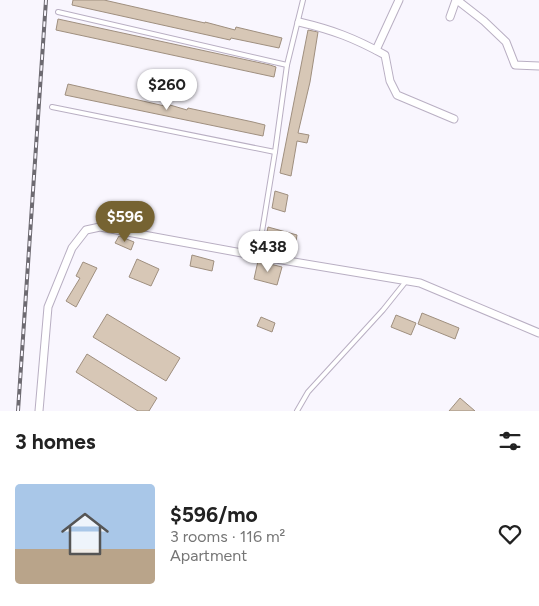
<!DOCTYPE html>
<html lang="en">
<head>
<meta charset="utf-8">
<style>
	:root { --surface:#fff; --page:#f6f6f6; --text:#222; --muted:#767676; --line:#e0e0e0; --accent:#766332 }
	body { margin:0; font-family:Figtree,sans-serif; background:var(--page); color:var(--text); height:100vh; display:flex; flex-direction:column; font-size:19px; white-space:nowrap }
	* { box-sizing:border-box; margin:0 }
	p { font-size:16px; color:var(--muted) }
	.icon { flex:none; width:28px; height:28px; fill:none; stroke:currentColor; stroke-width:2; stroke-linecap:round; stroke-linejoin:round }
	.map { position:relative; height:411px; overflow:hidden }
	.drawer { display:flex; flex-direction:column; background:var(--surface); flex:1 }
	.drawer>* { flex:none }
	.price { position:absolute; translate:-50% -42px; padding:0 11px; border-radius:18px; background:#fff; color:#222; font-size:16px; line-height:32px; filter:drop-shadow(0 1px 2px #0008) }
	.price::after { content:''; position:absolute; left:50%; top:30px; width:15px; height:11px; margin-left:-8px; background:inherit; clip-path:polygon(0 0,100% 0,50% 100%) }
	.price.current { background:var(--accent); color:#fff }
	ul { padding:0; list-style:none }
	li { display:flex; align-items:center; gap:15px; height:125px; padding:0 15px }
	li+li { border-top:1px solid var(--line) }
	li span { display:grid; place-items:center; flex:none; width:140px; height:100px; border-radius:5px; color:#555 }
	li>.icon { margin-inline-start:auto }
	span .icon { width:60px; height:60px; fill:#fffc; stroke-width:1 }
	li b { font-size:21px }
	h2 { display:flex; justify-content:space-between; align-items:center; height:60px; padding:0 15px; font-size:21px }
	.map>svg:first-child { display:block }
	.building { fill:#d7c7b6; stroke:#9f8f7f }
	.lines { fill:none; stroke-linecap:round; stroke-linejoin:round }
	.service-casing { stroke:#b9afc3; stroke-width:6 }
	.minor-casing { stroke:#b9afc3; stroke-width:9 }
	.service { stroke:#fff; stroke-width:4 }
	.minor { stroke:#fff; stroke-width:7 }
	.rail-casing { stroke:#6d6a71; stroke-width:4 }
	.rail { stroke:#f9f6fe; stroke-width:2; stroke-dasharray:5.5; stroke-linecap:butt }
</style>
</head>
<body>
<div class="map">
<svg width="539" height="411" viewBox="0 0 539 411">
	<rect width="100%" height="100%" fill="#f9f6fe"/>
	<g class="building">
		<polygon points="73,0 104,0 205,23 205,22 235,30 236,27 282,38 279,48 231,38 230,40 72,5"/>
		<polygon points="58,19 270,65 276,67 274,77 56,30"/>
		<polygon points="308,30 318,32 310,82 298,133 309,135 307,143 297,141 291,176 280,173"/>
		<polygon points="68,84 169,107 170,105 187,110 188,108 253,122 265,125 263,136 65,95"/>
		<polygon points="275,191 288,195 285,212 272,208"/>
		<polygon points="268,227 297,235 295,248 265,241"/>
		<polygon points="119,236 134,242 131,250 115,243"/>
		<polygon points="192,255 214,261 212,271 190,266"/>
		<polygon points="137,259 159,269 151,286 129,277"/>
		<polygon points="258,261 282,267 277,285 254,279"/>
		<polygon points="83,262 97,268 76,307 66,301 80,278 76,276"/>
		<polygon points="422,313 459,328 455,339 418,324"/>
		<polygon points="107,314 180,358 166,381 93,337"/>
		<polygon points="396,315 416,323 411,335 391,327"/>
		<polygon points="261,317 275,323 272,332 257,326"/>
		<polygon points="87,354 157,398 149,411 138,411 76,372"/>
		<polygon points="460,398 475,411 449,411"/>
	</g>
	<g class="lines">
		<g class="service-casing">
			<g id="service">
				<polyline points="58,12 287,65"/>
				<polyline points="52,107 275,152"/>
				<polyline points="258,256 275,152 287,65 303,0"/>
				<polyline points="297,411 308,392 383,310 407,280"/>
			</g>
		</g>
		<g class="minor-casing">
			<g id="minor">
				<polyline points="457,0 484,21 506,42 515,65 539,66"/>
				<polyline points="450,17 456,0"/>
				<path d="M299 22C333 30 354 38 385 55L390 81 397 95 454 119"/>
				<polyline points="376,50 399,0"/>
				<polyline points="39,411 48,307 72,248 86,230 100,227 258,256 420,283 539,333"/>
			</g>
		</g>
		<use href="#service" class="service"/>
		<use href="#minor" class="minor"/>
		<g class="rail-casing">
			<polyline id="rail" points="18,411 46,0"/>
		</g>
		<use href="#rail" class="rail"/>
	</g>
</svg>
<b class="price" style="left:167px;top:111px">$260</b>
<b class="price current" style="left:125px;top:243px">$596</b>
<b class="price" style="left:268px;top:273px">$438</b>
</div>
<section class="drawer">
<h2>3 homes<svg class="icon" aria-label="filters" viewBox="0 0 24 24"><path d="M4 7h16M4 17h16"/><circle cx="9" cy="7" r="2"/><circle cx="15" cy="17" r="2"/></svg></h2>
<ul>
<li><span style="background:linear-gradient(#a9c7e8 65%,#b9a48a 0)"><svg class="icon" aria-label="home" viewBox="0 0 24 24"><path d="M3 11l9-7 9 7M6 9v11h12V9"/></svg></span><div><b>$596/mo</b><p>3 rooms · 116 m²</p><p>Apartment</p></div><svg class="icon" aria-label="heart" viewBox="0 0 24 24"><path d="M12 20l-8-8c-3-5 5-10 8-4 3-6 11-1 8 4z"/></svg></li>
</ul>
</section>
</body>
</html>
